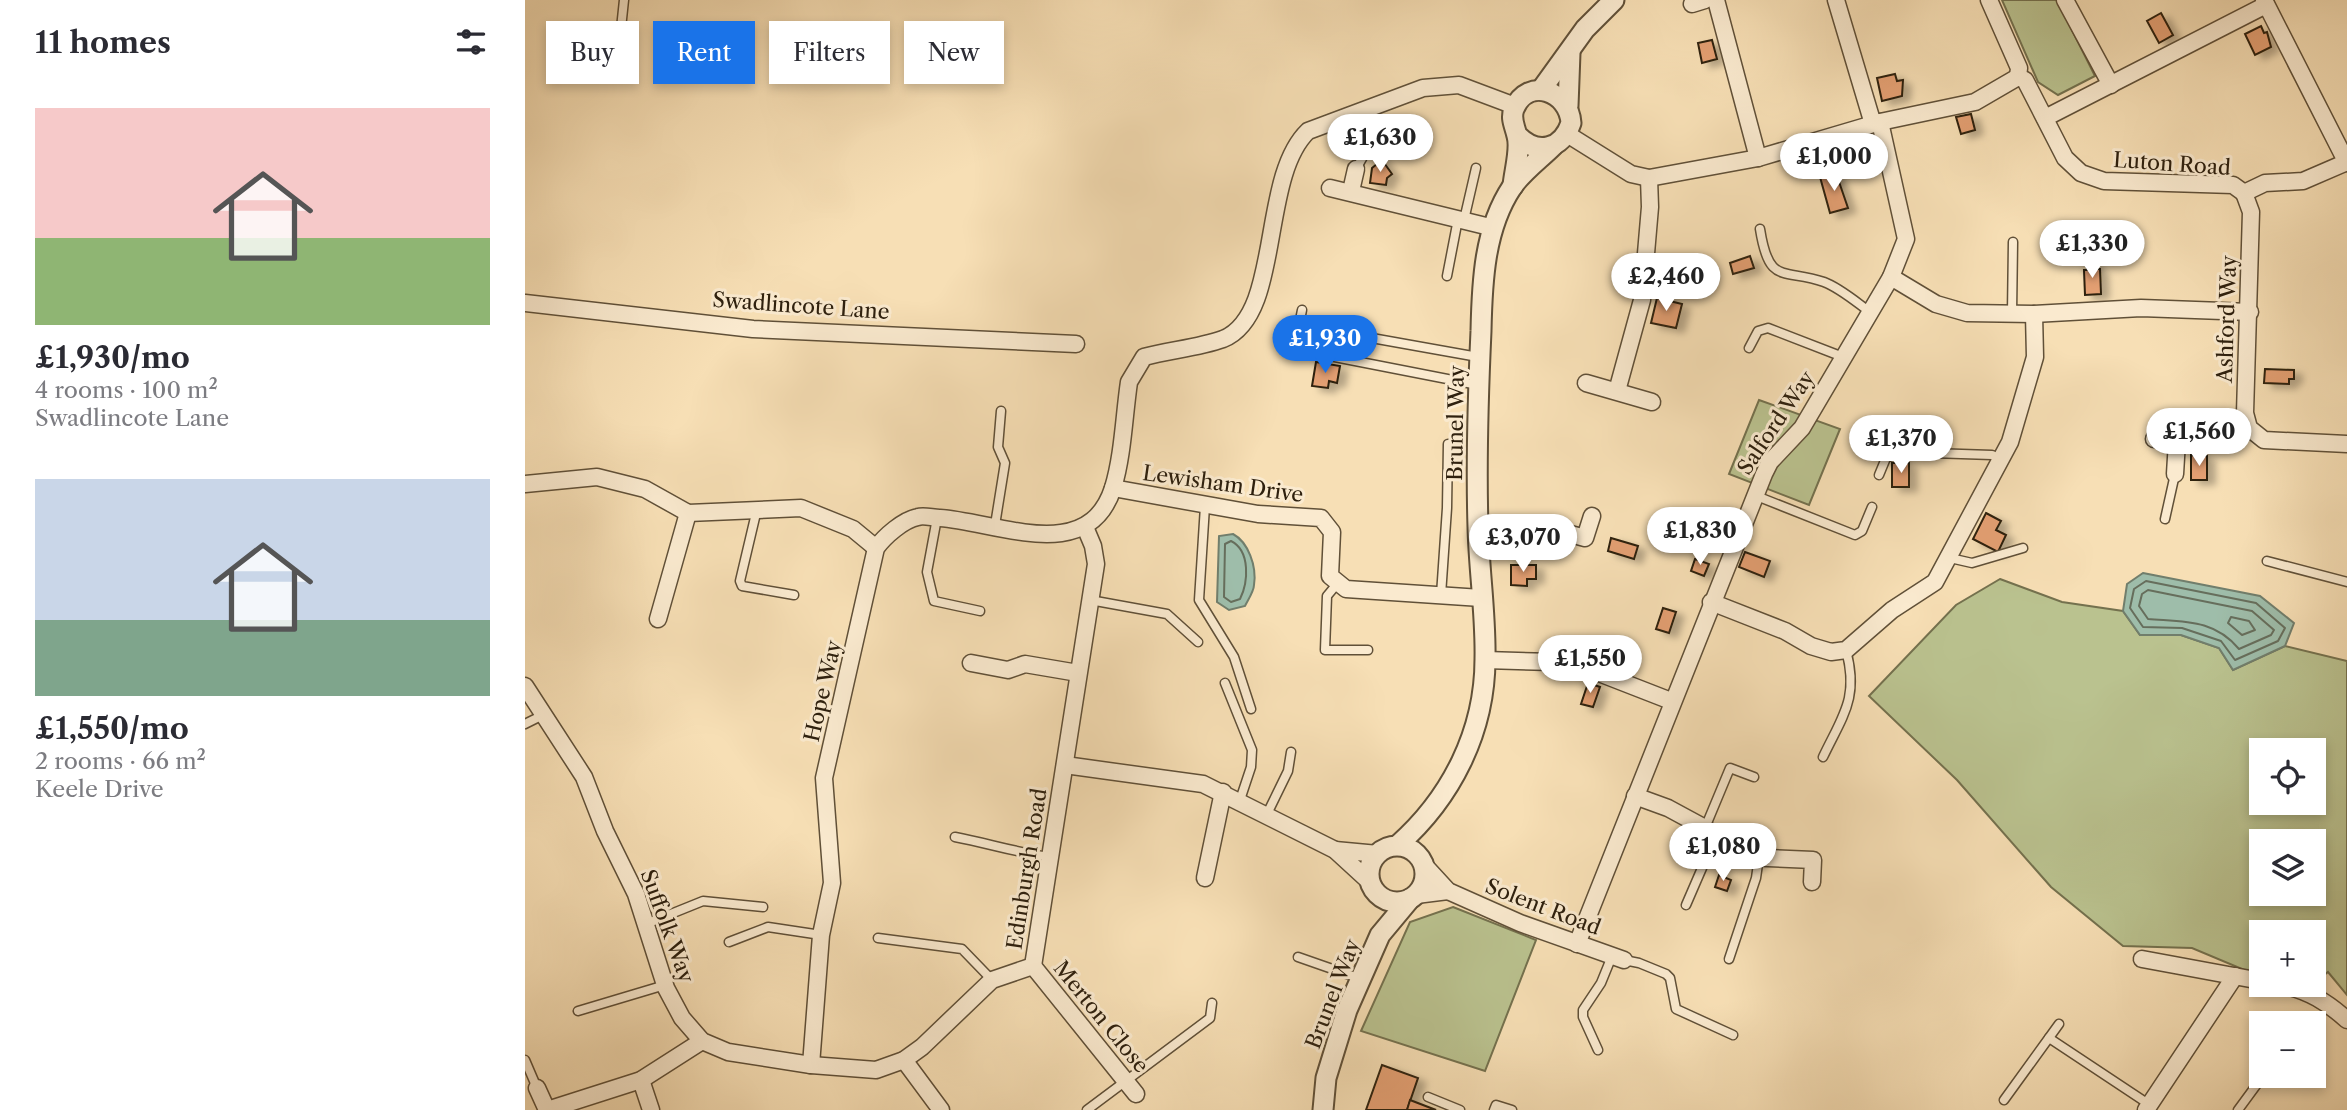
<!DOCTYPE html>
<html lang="en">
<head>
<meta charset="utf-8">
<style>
	:root { --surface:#fff; --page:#f2f2f3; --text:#2b2b33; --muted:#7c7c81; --accent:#1a73e8 }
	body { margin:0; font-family:"Libre Caslon Text",serif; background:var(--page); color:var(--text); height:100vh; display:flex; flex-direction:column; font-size:26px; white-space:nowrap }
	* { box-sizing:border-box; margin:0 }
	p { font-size:23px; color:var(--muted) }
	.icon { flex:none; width:38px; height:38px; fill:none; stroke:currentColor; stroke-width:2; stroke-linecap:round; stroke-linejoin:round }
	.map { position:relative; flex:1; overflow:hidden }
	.details { display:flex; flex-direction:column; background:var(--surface); width:525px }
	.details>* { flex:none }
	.top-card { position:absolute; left:21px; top:21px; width:665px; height:63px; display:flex; gap:14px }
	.buttons { position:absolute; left:1724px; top:738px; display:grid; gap:14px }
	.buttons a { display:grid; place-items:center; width:77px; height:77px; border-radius:0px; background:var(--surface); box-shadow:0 4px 10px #0003; font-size:35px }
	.price { position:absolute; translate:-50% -60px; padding:0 16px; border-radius:24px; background:#fff; color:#222; font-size:23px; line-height:46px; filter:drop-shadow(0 2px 4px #0008) }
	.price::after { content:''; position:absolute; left:50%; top:42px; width:21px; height:16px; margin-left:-10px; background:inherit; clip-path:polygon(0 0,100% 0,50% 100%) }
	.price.on { background:var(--accent); color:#fff }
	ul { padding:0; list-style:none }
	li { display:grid; align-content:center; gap:14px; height:371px; padding:0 35px }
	li span { display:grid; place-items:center; height:217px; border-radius:0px; color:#555 }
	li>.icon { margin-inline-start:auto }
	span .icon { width:126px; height:126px; fill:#fffc; stroke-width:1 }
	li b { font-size:30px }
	h2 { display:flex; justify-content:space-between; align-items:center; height:84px; padding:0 35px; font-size:30px }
	.tag { padding:0 24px; border-radius:0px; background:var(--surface); box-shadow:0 4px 10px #0003; font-size:24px; line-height:63px }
	.tag.on { background:var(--accent); color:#fff }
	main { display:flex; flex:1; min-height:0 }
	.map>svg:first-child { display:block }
	.green { fill:#bac28f; stroke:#74714e; stroke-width:2; fill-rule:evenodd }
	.water { fill:#9ebdaa; stroke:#717e6c; stroke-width:2 }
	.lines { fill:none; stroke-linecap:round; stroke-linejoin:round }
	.shore { stroke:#666e5c; stroke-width:2 }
	.building { fill:#e39f72; stroke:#2e200e; stroke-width:2; filter:url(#shadow) }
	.service-casing { stroke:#605038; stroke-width:11 }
	.minor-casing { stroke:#605038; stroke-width:19 }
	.tertiary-casing { stroke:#605038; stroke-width:23 }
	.service { stroke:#faeacf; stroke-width:8 }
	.minor { stroke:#faeacf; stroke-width:16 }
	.tertiary { stroke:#faeacf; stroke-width:19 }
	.labels { text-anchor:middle; stroke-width:6; stroke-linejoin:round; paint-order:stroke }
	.street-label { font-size:21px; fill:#2e200e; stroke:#faeacf }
</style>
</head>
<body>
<main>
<section class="details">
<h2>11 homes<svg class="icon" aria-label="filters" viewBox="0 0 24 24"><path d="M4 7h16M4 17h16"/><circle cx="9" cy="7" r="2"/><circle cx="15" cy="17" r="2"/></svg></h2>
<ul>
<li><span style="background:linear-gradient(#f6c9c9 60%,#8fb573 0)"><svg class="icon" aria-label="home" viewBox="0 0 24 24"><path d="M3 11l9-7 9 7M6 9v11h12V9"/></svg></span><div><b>£1,930/mo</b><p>4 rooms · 100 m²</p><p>Swadlincote Lane</p></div></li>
<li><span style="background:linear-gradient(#c9d6e8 65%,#7fa58c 0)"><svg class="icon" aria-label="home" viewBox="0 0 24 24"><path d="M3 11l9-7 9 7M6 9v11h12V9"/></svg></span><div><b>£1,550/mo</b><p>2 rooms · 66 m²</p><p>Keele Drive</p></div></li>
</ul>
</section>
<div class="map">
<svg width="1822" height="1110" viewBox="0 0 1822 1110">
	<defs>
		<filter id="shadow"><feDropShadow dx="8" dy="4.5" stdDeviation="3.5" flood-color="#0004"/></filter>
	</defs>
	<rect width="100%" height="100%" fill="#f7dfb5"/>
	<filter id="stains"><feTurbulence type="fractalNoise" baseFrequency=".00286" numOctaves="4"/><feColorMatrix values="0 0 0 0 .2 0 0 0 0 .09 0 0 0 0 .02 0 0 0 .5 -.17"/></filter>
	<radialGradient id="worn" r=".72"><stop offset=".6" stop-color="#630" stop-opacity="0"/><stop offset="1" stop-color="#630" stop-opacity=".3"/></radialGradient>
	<g class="green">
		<polygon points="1477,0 1532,0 1570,76 1533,95 1513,82"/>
		<polygon points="1234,400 1315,429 1284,505 1204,474"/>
		<path d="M1475 579 1537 602 1598 611 1615 635H1656L1694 648 1708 670 1760 646 1822 661V995L1803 972 1789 983 1788 933H1736V977L1667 948 1598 946 1526 887 1432 780 1344 696 1431 605ZM1736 751H1788V803H1736ZM1736 842H1788V894H1736Z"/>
		<polygon points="928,907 1011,940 960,1071 836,1031 885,922"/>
	</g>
	<g class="water">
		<path d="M708 534C723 542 732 566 729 585 729 591 723 600 720 606L704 610 692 602 694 536Z"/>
		<polygon points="1618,573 1735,596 1769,623 1760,646 1708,670 1694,648 1656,635 1615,635 1598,611 1602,584"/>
	</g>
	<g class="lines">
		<g class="shore">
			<path d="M706 541C726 551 723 583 715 599L706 602 699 597 700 544Z"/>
			<polygon points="1621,581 1731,603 1760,628 1753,641 1710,660 1696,641 1657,628 1618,627 1605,608 1609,589"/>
			<path d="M1623 590 1727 611 1749 630 1746 635 1714 649C1689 619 1659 622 1623 619L1614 606 1617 594Z"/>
			<polygon points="1706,617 1724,621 1730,630 1717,635 1703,623"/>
		</g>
	</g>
	<g class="building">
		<polygon points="1636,13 1648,35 1634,43 1622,21"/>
		<polygon points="1736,26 1739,33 1742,32 1746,47 1730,55 1720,34"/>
		<polygon points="1187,40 1192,59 1177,63 1173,43"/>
		<polygon points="1370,74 1372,81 1378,80 1377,96 1357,101 1352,78"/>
		<polygon points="1446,114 1450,130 1436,134 1431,117"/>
		<polygon points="857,160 867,174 862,178 861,185 845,183 847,168"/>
		<polygon points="1311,173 1323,208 1305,213 1295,177"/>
		<polygon points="1225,256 1229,268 1208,274 1205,263"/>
		<polygon points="1562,264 1570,264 1570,269 1575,269 1576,294 1560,295 1559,270 1562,270"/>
		<polygon points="1132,298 1157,304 1151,328 1126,323"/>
		<polygon points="791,362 815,366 812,383 804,381 803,388 787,386"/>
		<polygon points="1740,369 1769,370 1769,379 1764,379 1764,384 1739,383"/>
		<polygon points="1666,455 1682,456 1682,480 1666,480"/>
		<rect x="1367" y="463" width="17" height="24"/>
		<polygon points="1461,513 1476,521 1471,530 1481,535 1473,552 1448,539"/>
		<polygon points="1086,538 1113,546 1109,559 1083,551"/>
		<polygon points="1220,552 1245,561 1239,577 1214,567"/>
		<polygon points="1170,559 1184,564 1179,576 1166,571"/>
		<polygon points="986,565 1011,565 1011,579 1002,579 1002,586 986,585"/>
		<polygon points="1138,608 1151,612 1144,633 1131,629"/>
		<polygon points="1063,683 1075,687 1068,707 1056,704"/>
		<polygon points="1194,875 1206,880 1202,891 1190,887"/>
		<polygon points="857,1065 893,1078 882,1110 841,1110"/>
		<polygon points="885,1100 911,1110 882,1110"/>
	</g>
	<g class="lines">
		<g class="service-casing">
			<g id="service">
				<polyline points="84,38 95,38 99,0"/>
				<polyline points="831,169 839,155 893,123"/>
				<polyline points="939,220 951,168"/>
				<path d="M1235 229C1244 286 1258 268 1299 282 1315 288 1331 302 1345 312"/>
				<polyline points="922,276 933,219"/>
				<polyline points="777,310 774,325 953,357"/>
				<polyline points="1487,314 1488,242"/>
				<polyline points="1224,348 1233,331 1243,328 1318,357"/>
				<polyline points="774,350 953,385"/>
				<polyline points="1354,475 1361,458 1376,452 1467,455 1476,459"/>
				<polyline points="1229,495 1330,535 1337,531 1347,507"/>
				<polyline points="680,506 674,600 709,657 726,709"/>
				<polyline points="232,509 215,581 217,586 269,595"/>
				<polyline points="412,518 402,572 409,601 455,611"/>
				<polyline points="1640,519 1650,474"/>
				<polyline points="470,525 480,463 473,447 476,411"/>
				<polyline points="1151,528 1208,548"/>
				<polyline points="1425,558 1447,563 1498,548"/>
				<polyline points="1742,561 1822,582"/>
				<polyline points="812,584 802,596 800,650 843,650"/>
				<polyline points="916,595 922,508 923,444"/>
				<polyline points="565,600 642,614 673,642"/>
				<polyline points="700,683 727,750 726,767 715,800"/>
				<polyline points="0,724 18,715"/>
				<path d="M1298 757C1318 715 1334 698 1321 650"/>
				<polyline points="742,814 763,771 766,752"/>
				<polyline points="1180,828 1205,768 1229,777"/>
				<path d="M430 837C462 843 493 853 525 857"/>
				<polyline points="1161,905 1190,838"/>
				<polyline points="121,924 178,901 238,907"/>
				<polyline points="353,938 437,949 467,980"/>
				<polyline points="204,942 243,927 296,935"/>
				<polyline points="773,957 836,979"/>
				<polyline points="1204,959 1231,878 1234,857"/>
				<polyline points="1099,960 1114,963 1141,974 1145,978 1151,1009 1208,1035"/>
				<polyline points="53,1011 140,985"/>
				<polyline points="1524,1038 1625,1105"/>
				<polyline points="1073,1050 1058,1017 1058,1010 1076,983 1087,956"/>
				<polyline points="0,1060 12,1088"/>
				<polyline points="903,1097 935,1110"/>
				<polyline points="1479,1100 1534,1024"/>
				<polyline points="562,1110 685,1018 687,1003"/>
				<polyline points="969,1110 971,1105 987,1110"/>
				<polyline points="1713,1110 1738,1076"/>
			</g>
		</g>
		<g class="minor-casing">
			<g id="minor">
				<polyline points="1191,0 1233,158"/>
				<polyline points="1311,0 1348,124"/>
				<polyline points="1464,0 1494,68 1493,77"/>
				<polyline points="1540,0 1586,85"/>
				<polyline points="1739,0 1822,163"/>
				<polyline points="1167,4 1180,0"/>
				<polyline points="1520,118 1741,5"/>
				<polyline points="1042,134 1106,174 1124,178 1233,158 1355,122 1450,102 1493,77 1500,80 1540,158 1556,173 1579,181 1708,185 1719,193"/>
				<polyline points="805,188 969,228"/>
				<polyline points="826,191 831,169"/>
				<polyline points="1719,193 1726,212 1720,413 1724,428 1739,440 1822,444"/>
				<polyline points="1719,193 1740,183 1778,181 1822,162"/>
				<polyline points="1366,277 1411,304 1442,313 1509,314 1616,308 1725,312"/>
				<polyline points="0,303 228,329 551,344"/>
				<polyline points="1061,383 1127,402"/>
				<polyline points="1092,391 1117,300 1125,207 1124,178"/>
				<polyline points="1629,439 1709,438 1724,428"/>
				<polyline points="1650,474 1652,441"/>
				<polyline points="0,484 72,477 120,489 163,513 276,508 328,529 351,548"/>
				<polyline points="588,488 733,514 796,518 807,532 805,576 821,589 956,598"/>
				<polyline points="953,526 1016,526 1060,538 1067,516"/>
				<polyline points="1186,602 1260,631 1286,646 1306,652 1321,650 1367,610 1410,582 1485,442 1510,357 1509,314"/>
				<polyline points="133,619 163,513"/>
				<polyline points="960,660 1029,662 1056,666 1146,701"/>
				<polyline points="446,663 483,670 500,664 553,673"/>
				<polyline points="0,686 59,777 80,831 111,894 141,988 157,1018 177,1041 203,1052 286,1065 351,1070 379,1060 397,1047 467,980 508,966"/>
				<polyline points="540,765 678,784 810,850 846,883"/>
				<polyline points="1110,796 1143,808 1180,828 1207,851 1219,857 1288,860 1287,882"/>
				<polyline points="810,850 853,854"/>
				<polyline points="900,866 923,891 995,923 1099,960"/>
				<polyline points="680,878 698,792"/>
				<polyline points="891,895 923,891"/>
				<polyline points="1052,944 1239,474 1245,462 1277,428 1366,277 1381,239 1355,122"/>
				<polyline points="1617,959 1736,981"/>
				<polyline points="508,966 571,564 568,546 560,527"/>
				<polyline points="508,966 611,1094"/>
				<path d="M1757 985C1784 991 1802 1002 1822 1020"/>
				<polyline points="379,1060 416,1110"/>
				<path d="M286 1065 296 935 307 883 299 778 351 548C360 536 378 520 393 517 399 515 408 518 415 518 473 522 563 566 588 488 598 455 599 416 604 382L619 357C644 350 673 348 698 339 758 315 734 178 783 131L898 88 934 85 990 106"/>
				<polyline points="116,1080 126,1110"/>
				<polyline points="12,1088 22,1110"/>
				<polyline points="22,1110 116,1080 177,1041"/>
				<polyline points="1621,1110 1710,976"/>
			</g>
		</g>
		<g class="tertiary-casing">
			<g id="tertiary">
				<polyline points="1016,90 1060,29 1089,0"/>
				<polyline points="1043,106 1045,53"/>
				<path d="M988 186C989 172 996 149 992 136 990 126 985 119 989 109 1003 76 1044 91 1046 123 1037 149 1013 156 993 136"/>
				<path d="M873 845C926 798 960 732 960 659 961 615 954 571 953 527 951 462 953 396 956 331 957 283 959 229 987 187 997 172 1015 159 1028 146"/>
				<circle cx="872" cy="874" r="28"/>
				<polyline points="798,1110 801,1078 822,1010 855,935 885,899"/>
			</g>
		</g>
		<use href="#service" class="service"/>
		<use href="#minor" class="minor"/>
		<use href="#tertiary" class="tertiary"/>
	</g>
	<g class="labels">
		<g class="street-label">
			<text transform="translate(1647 164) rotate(4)" y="7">Luton Road</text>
			<text transform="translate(276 306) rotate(4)" y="7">Swadlincote Lane</text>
			<text transform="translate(1702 319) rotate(-88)" y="7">Ashford Way</text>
			<text transform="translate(931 423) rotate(-89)" y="7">Brunel Way</text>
			<text transform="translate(1251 423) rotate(-56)" y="7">Salford Way</text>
			<text transform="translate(698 484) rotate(8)" y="7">Lewisham Drive</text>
			<text transform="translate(298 691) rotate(-77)" y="7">Hope Way</text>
			<text transform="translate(502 869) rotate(-81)" y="7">Edinburgh Road</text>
			<text transform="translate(1018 907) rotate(21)" y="7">Solent Road</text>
			<text transform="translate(142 926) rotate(70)" y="7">Suffolk Way</text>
			<text transform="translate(808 994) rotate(-69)" y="7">Brunel Way</text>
			<text transform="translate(576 1017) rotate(51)" y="7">Merton Close</text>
		</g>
	</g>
	<rect width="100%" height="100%" filter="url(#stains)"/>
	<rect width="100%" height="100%" fill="url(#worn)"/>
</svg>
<div class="buttons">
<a><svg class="icon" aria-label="locate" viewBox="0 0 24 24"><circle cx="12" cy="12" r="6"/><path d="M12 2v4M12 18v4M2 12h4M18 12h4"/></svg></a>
<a><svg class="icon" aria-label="layers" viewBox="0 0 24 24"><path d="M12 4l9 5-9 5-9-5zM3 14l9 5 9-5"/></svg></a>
<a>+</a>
<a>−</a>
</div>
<b class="price" style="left:855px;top:174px">£1,630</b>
<b class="price" style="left:1309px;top:193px">£1,000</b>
<b class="price" style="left:1567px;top:280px">£1,330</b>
<b class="price" style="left:1141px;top:313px">£2,460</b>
<b class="price on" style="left:800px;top:375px">£1,930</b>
<b class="price" style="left:1674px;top:468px">£1,560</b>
<b class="price" style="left:1376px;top:475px">£1,370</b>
<b class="price" style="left:1175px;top:567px">£1,830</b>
<b class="price" style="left:998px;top:574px">£3,070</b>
<b class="price" style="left:1065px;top:695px">£1,550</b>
<b class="price" style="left:1198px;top:883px">£1,080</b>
<div class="top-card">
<a class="tag">Buy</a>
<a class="tag on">Rent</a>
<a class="tag">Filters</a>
<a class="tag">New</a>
</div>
</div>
</main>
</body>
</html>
